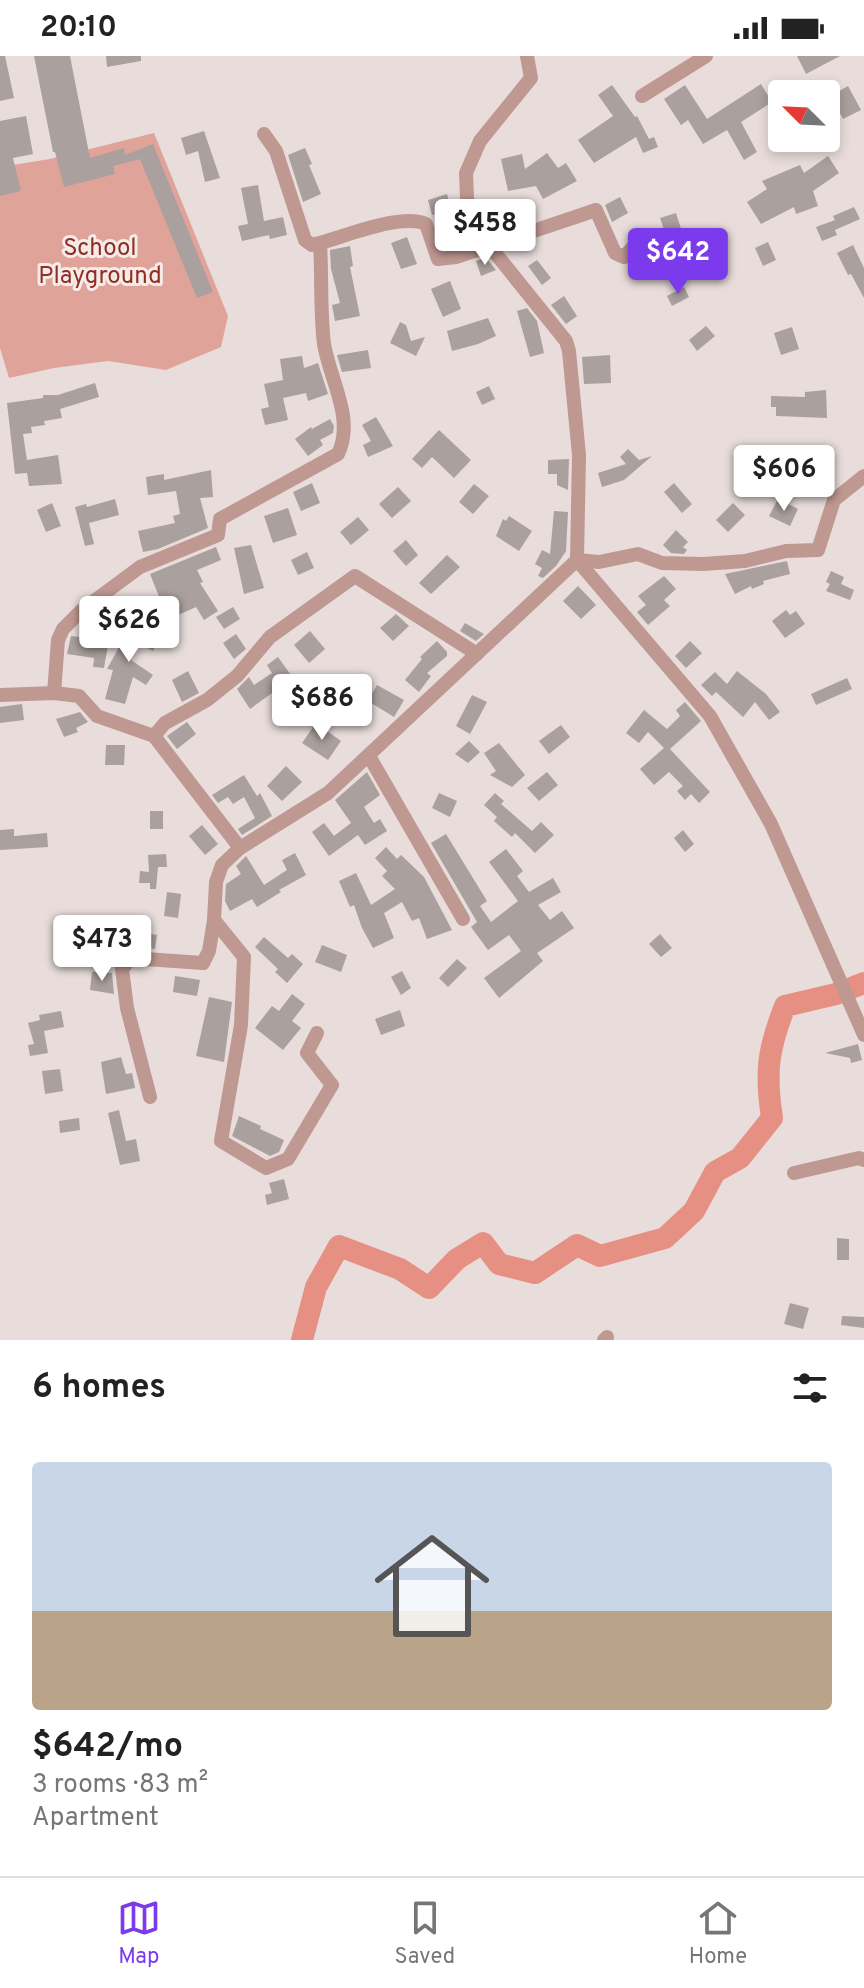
<!DOCTYPE html>
<html lang="en">
<head>
<meta charset="utf-8">
<style>
	:root { --surface:#fff; --page:#f6f6f6; --text:#222; --muted:#767676; --line:#e0e0e0; --accent:#7c3aed }
	body { margin:0; font-family:Overpass,sans-serif; background:var(--page); color:var(--text); height:100vh; display:flex; flex-direction:column; font-size:30px; white-space:nowrap }
	* { box-sizing:border-box; margin:0 }
	p { font-size:26px; color:var(--muted) }
	.icon { flex:none; width:44px; height:44px; fill:none; stroke:currentColor; stroke-width:2; stroke-linecap:round; stroke-linejoin:round }
	.map { position:relative; height:1284px; overflow:hidden }
	.panel { display:flex; flex-direction:column; background:var(--surface); flex:1 }
	.panel>* { flex:none }
	.needle { width:52px; rotate:294deg }
	.tools { position:absolute; left:768px; top:24px; display:grid; gap:16px }
	.tools a { display:grid; place-items:center; width:72px; height:72px; border-radius:8px; background:var(--surface); box-shadow:0 4px 12px #0003; font-size:40px }
	.price { position:absolute; translate:-50% -68px; padding:0 18px; border-radius:8px; background:#fff; color:#222; font-size:26px; line-height:52px; filter:drop-shadow(0 2px 4px #0008) }
	.price::after { content:''; position:absolute; left:50%; top:48px; width:24px; height:18px; margin-left:-12px; background:inherit; clip-path:polygon(0 0,100% 0,50% 100%) }
	.price.active { background:var(--accent); color:#fff }
	ul { padding:0; list-style:none }
	li { display:grid; align-content:center; gap:16px; height:424px; padding:0 32px }
	li+li { border-top:2px solid var(--line) }
	li span { display:grid; place-items:center; height:248px; border-radius:8px; color:#555 }
	li>.icon { margin-inline-start:auto }
	span .icon { width:144px; height:144px; fill:#fffc; stroke-width:1 }
	li b { font-size:34px }
	h2 { display:flex; justify-content:space-between; align-items:center; height:96px; padding:0 32px; font-size:34px }
	.status { display:flex; justify-content:space-between; align-items:center; height:56px; padding:0 40px; background:var(--surface); direction:ltr }
	.status svg { height:22px; fill:currentColor }
	.menu { display:flex; justify-content:space-around; align-items:center; height:112px; border-top:2px solid var(--line); background:var(--surface); font-size:22px; color:var(--muted) }
	.menu a { display:grid; justify-items:center; gap:4px }
	.menu .active { color:var(--accent) }
	.map>svg:first-child { display:block }
	.green { fill:#e0a399 }
	.lines { fill:none; stroke-linecap:round; stroke-linejoin:round }
	.river { stroke:#e69083; stroke-width:22 }
	.building { fill:#aaa09e }
	.minor { stroke:#bf9891; stroke-width:14 }
	.labels { text-anchor:middle; stroke-width:6; stroke-linejoin:round; paint-order:stroke }
	.park-label { font-size:24px; fill:#912d22; stroke:#f5ebe9 }
</style>
</head>
<body>
<div class="status"><b>20:10</b><svg viewBox="0 0 49 12"><path d="M0 12V9h3v3zM5 12V6h3v6zM10 12V3h3v9zM15 12V0h3v12zM26 1h20v11H26zM47 4h2v5h-2z"/></svg></div>
<div class="map">
<svg width="864" height="1284" viewBox="0 0 864 1284">
	<rect width="100%" height="100%" fill="#e8dddb"/>
	<polygon class="green" points="154,77 228,260 221,291 166,314 108,305 54,312 9,322 0,292 0,111 50,103"/>
	<g class="lines">
		<path class="river" d="M302 1284 316 1231 339 1190 400 1213 429 1232 457 1203 483 1187 499 1208 535 1217 577 1189 600 1200 665 1182 694 1155 715 1116 740 1102 772 1062C765 1016 768 993 785 950L836 938 864 927"/>
	</g>
	<g class="building">
		<polygon points="0,0 5,0 14,42 0,45"/>
		<polygon points="34,0 70,0 90,102 124,92 125,99 153,88 213,236 197,242 140,103 113,110 115,118 64,131 55,96 53,96"/>
		<polygon points="106,0 141,0 141,5 107,11"/>
		<polygon points="797,0 840,0 806,18"/>
		<polygon points="761,28 772,46 741,66 757,96 744,104 727,74 703,88 688,64 681,69 664,43 685,29 707,63"/>
		<polygon points="612,29 635,61 637,60 649,83 654,81 658,91 643,97 636,81 594,107 578,84 613,60 598,39"/>
		<polygon points="848,30 861,54 843,63 831,40"/>
		<polygon points="26,60 33,98 13,102 21,135 0,140 0,65"/>
		<polygon points="204,75 220,122 205,126 198,95 186,99 181,82"/>
		<polygon points="305,92 312,108 309,109 321,138 303,146 288,99"/>
		<polygon points="547,97 558,112 566,107 577,125 543,143 536,130 508,135 501,103 522,98 525,113"/>
		<polygon points="828,100 839,117 813,135 818,150 796,158 794,151 761,168 747,146 767,133 762,125 800,109 804,117"/>
		<polygon points="258,129 264,165 283,161 287,179 270,183 269,179 242,185 238,170 248,168 241,132"/>
		<polygon points="447,138 451,153 432,159 428,144"/>
		<polygon points="620,141 628,157 612,166 605,149"/>
		<polygon points="487,147 514,161 510,170 494,161"/>
		<polygon points="854,151 860,163 835,174 837,179 822,185 816,171 835,164 833,160"/>
		<polygon points="676,157 684,182 693,179 696,188 715,178 722,191 706,200 681,208 680,205 648,220 640,201 669,188 660,162"/>
		<polygon points="407,181 417,208 401,213 391,187"/>
		<polygon points="768,186 776,204 763,210 755,192"/>
		<polygon points="853,189 864,212 864,242 851,218 848,219 837,197"/>
		<polygon points="350,190 353,210 350,211 360,260 335,265 332,249 340,247 331,213 330,194"/>
		<polygon points="486,202 496,214 481,220 476,205"/>
		<polygon points="537,204 551,222 542,229 528,210"/>
		<polygon points="450,225 461,253 443,261 431,233"/>
		<polygon points="684,231 689,241 672,250 667,240"/>
		<polygon points="564,240 577,260 566,268 551,249"/>
		<polygon points="527,252 537,265 544,297 530,301 517,255"/>
		<polygon points="488,262 496,280 478,288 452,295 447,275"/>
		<polygon points="400,266 406,269 411,285 425,281 416,300 390,287"/>
		<polygon points="706,270 715,280 697,295 689,284"/>
		<polygon points="792,271 799,293 781,299 774,277"/>
		<polygon points="368,294 371,312 342,316 337,299"/>
		<polygon points="610,299 611,327 584,328 582,301"/>
		<polygon points="302,300 304,312 318,307 328,338 308,345 306,337 283,342 288,364 265,369 261,353 269,351 264,328 283,324 280,303"/>
		<polygon points="95,327 99,341 60,353 62,362 44,365 45,369 31,371 32,377 23,378 27,404 58,399 62,428 29,430 27,417 15,418 7,347 43,342 43,339 58,339"/>
		<polygon points="489,330 495,343 482,349 476,336"/>
		<polygon points="826,334 827,362 776,360 776,351 771,351 771,340 805,341 805,336"/>
		<polygon points="376,361 393,390 368,401 363,389 371,385 362,369"/>
		<polygon points="330,363 334,370 333,377 320,384 323,389 308,400 295,383 311,371 312,373"/>
		<polygon points="439,374 471,404 454,422 432,401 422,412 412,403"/>
		<polygon points="628,393 639,404 652,400 624,424 602,431 598,417 626,408 620,401"/>
		<polygon points="569,403 568,434 557,429 557,418 548,418 548,404"/>
		<polygon points="803,403 815,408 806,429 793,424"/>
		<polygon points="211,414 213,441 200,442 208,472 158,493 143,496 138,475 175,467 173,460 180,458 176,435 148,439 146,421 164,418 164,424"/>
		<polygon points="312,427 320,447 301,455 293,436"/>
		<polygon points="674,427 692,448 682,457 664,436"/>
		<polygon points="474,428 489,440 473,458 459,446"/>
		<polygon points="398,431 411,445 392,462 379,448"/>
		<polygon points="115,443 119,459 89,467 94,488 85,490 75,451 86,448 87,451"/>
		<polygon points="778,443 798,453 790,470 769,460"/>
		<polygon points="52,447 61,470 46,476 37,454"/>
		<polygon points="733,447 745,459 728,476 716,464"/>
		<polygon points="288,452 297,479 273,487 264,460"/>
		<polygon points="554,455 568,456 566,495 556,510 543,522 538,520 542,512 535,508 542,494 550,498"/>
		<polygon points="509,460 532,475 519,495 496,480 503,463 506,465"/>
		<polygon points="358,461 369,474 351,489 340,476"/>
		<polygon points="676,474 688,486 683,491 687,494 684,498 671,497 663,489"/>
		<polygon points="406,484 418,499 406,510 393,495"/>
		<polygon points="251,489 264,532 244,538 234,492"/>
		<polygon points="216,491 221,504 197,514 203,526 200,527 218,555 204,564 196,551 176,560 173,553 161,560 154,546 160,543 150,518"/>
		<polygon points="307,496 314,512 298,519 291,504"/>
		<polygon points="447,499 460,511 431,538 419,527"/>
		<polygon points="787,505 790,518 763,525 764,528 752,533 751,530 735,538 725,518"/>
		<polygon points="831,515 844,521 841,528 854,534 850,544 826,535 830,528 826,526"/>
		<polygon points="664,520 676,533 664,544 670,550 648,569 637,556 646,549 638,540"/>
		<polygon points="578,530 596,549 581,563 563,545"/>
		<polygon points="233,551 240,563 224,573 216,561"/>
		<polygon points="786,554 790,559 796,555 805,568 785,582 772,565"/>
		<polygon points="396,558 409,570 393,585 380,572"/>
		<polygon points="99,565 112,567 104,612 93,611 94,602 67,598 71,580 96,583"/>
		<polygon points="133,566 160,581 153,595 136,586 131,604 153,619 146,629 133,621 125,648 105,643 113,614 107,613"/>
		<polygon points="465,567 484,578 476,585 460,575"/>
		<polygon points="310,575 325,593 309,607 294,589"/>
		<polygon points="236,578 246,593 234,603 223,587"/>
		<polygon points="437,585 447,596 447,600 427,617 431,620 419,636 405,624 422,603 420,601"/>
		<polygon points="690,585 702,597 686,612 675,600"/>
		<polygon points="278,601 293,622 250,653 237,633 249,621 254,629 272,617 267,609"/>
		<polygon points="188,615 199,637 182,646 172,624"/>
		<polygon points="737,615 766,638 780,656 769,664 755,646 743,661 716,636 712,640 701,629 715,616 727,628"/>
		<polygon points="847,622 852,633 816,649 811,638"/>
		<polygon points="377,629 404,644 394,661 368,645"/>
		<polygon points="472,639 487,646 470,678 456,670"/>
		<polygon points="685,646 701,665 670,693 710,736 699,747 691,738 685,744 677,735 683,730 669,716 654,729 640,713 664,692 648,676 639,687 626,677 644,654 667,673 680,660 676,654"/>
		<polygon points="22,648 24,664 0,667 0,651"/>
		<polygon points="80,656 88,666 76,672 78,676 64,681 56,663"/>
		<polygon points="187,666 196,678 177,693 167,680"/>
		<polygon points="316,667 341,685 328,704 302,687"/>
		<polygon points="561,669 570,681 549,698 539,685"/>
		<polygon points="469,685 480,696 468,707 455,698"/>
		<polygon points="499,687 525,719 512,731 490,719 496,715 484,697"/>
		<polygon points="106,689 125,689 124,709 105,709"/>
		<polygon points="286,710 302,726 282,745 267,730"/>
		<polygon points="367,716 380,739 364,751 374,767 380,763 387,775 365,789 358,779 329,800 312,776 324,767 334,780 351,767 335,744"/>
		<polygon points="547,716 558,729 539,745 527,732"/>
		<polygon points="244,719 257,740 260,737 272,760 242,779 238,773 255,762 244,741 233,748 228,741 218,747 212,739"/>
		<polygon points="439,737 457,745 450,761 432,752"/>
		<polygon points="495,737 504,745 501,748 532,775 541,766 554,779 535,797 515,777 512,781 494,765 497,761 484,749"/>
		<rect x="150" y="755" width="13" height="18"/>
		<polygon points="202,769 218,788 205,799 189,780"/>
		<polygon points="14,773 14,780 47,777 48,791 0,794 0,774"/>
		<polygon points="683,774 694,788 685,796 674,782"/>
		<polygon points="446,778 487,845 480,850 491,866 518,845 489,806 506,793 523,815 517,820 529,836 553,822 561,836 538,849 550,864 562,855 574,872 537,897 543,905 499,942 484,922 521,895 509,879 488,894 471,871 477,866 431,787"/>
		<polygon points="386,791 397,803 401,799 424,821 452,874 427,883 419,862 412,865 402,846 384,857 394,882 373,892 362,872 354,849 350,851 339,825 356,817 371,849 395,833 382,820 387,815 375,802"/>
		<polygon points="295,797 306,819 279,834 281,836 257,851 252,843 230,855 225,845 226,828 241,818 236,810 246,800 264,829 287,814 282,804"/>
		<polygon points="166,798 167,811 158,811 156,833 150,833 150,827 139,827 140,815 149,816 148,799"/>
		<polygon points="167,836 181,838 178,862 164,860"/>
		<polygon points="87,865 102,867 102,870 157,879 155,893 107,887 108,881 85,878"/>
		<polygon points="660,878 672,892 661,901 649,888"/>
		<polygon points="264,881 288,902 292,898 303,908 287,927 275,916 278,913 255,891"/>
		<polygon points="322,889 347,899 341,916 315,906"/>
		<polygon points="457,903 467,912 448,931 439,922"/>
		<polygon points="402,915 411,932 401,939 391,921"/>
		<polygon points="92,916 112,917 114,938 90,934"/>
		<polygon points="175,920 200,924 197,940 173,936"/>
		<polygon points="292,938 305,948 292,965 301,972 283,994 255,972 272,950 279,955"/>
		<polygon points="209,941 232,946 224,1006 196,1000"/>
		<polygon points="400,954 405,970 381,979 375,963"/>
		<polygon points="61,955 64,971 44,975 48,997 30,1000 28,989 34,988 28,967 40,964 39,959"/>
		<polygon points="858,988 862,1004 851,1007 850,1002 825,997"/>
		<polygon points="121,1001 126,1018 132,1017 135,1032 106,1038 101,1006"/>
		<polygon points="60,1013 63,1035 45,1038 42,1015"/>
		<polygon points="119,1054 126,1085 136,1083 140,1105 120,1109 108,1057"/>
		<polygon points="239,1060 261,1070 260,1073 284,1084 279,1096 270,1100 232,1080"/>
		<polygon points="79,1062 80,1074 60,1077 59,1065"/>
		<polygon points="284,1123 289,1143 267,1149 265,1139 272,1137 269,1127"/>
		<polygon points="837,1182 849,1183 849,1204 837,1204"/>
		<polygon points="790,1247 809,1252 803,1273 784,1268"/>
		<polygon points="842,1260 864,1261 864,1272 841,1269"/>
	</g>
	<g class="lines">
		<g class="minor">
			<polyline points="527,0 531,22 480,85 466,117 467,142 475,172 566,285 569,295 579,399 577,504 710,660 771,768 864,979"/>
			<polyline points="642,40 706,0"/>
			<path d="M264 78 276 95 305 184 312 189C340 183 400 156 426 168L438 203 456 201 596 154 615 197 624 201 642 181"/>
			<path d="M54 637 58 584 63 573 82 554 140 511 218 479 220 463 338 398C355 363 330 324 324 288 320 255 322 220 320 187"/>
			<polyline points="0,639 54,637 79,640 97,660 154,680 240,792"/>
			<polyline points="154,680 165,667 207,644 237,620 270,581 355,520 477,598"/>
			<polyline points="369,700 463,863"/>
			<polyline points="214,864 244,901 241,969 221,1085 266,1112 288,1103 332,1029 307,997 317,977"/>
			<polyline points="150,1041 127,952 122,913 131,902 203,907 209,895 214,864 216,826 222,809 240,792 328,737 577,504 599,506 638,498 662,507 703,508 745,505 786,495 818,494 834,444 864,420"/>
			<polyline points="794,1117 859,1102 864,1104"/>
			<polyline points="604,1284 607,1281"/>
		</g>
	</g>
	<g class="labels">
		<g class="park-label">
			<text x="100" y="199">School<tspan x="100" dy="28">Playground</tspan></text>
		</g>
	</g>
</svg>
<div class="tools">
<a><svg class="needle" viewBox="-14 -14 28 28"><path d="M0-13l5 13h-10z" fill="#e53935"/><path d="M0 13l5-13h-10z" fill="#767676"/></svg></a>
</div>
<b class="price" style="left:485px;top:211px">$458</b>
<b class="price active" style="left:678px;top:240px">$642</b>
<b class="price" style="left:784px;top:457px">$606</b>
<b class="price" style="left:129px;top:608px">$626</b>
<b class="price" style="left:322px;top:686px">$686</b>
<b class="price" style="left:102px;top:927px">$473</b>
</div>
<section class="panel">
<h2>6 homes<svg class="icon" aria-label="filters" viewBox="0 0 24 24"><path d="M4 7h16M4 17h16"/><circle cx="9" cy="7" r="2"/><circle cx="15" cy="17" r="2"/></svg></h2>
<ul>
<li><span style="background:linear-gradient(#c9d6e8 60%,#b9a48a 0)"><svg class="icon" aria-label="home" viewBox="0 0 24 24"><path d="M3 11l9-7 9 7M6 9v11h12V9"/></svg></span><div><b>$642/mo</b><p>3 rooms · 83 m²</p><p>Apartment</p></div></li>
</ul>
</section>
<nav class="menu">
<a class="active"><svg class="icon" aria-label="map" viewBox="0 0 24 24"><path d="M3 6l6-2 6 2 6-2v14l-6 2-6-2-6 2zM9 4v14M15 6v14"/></svg>Map</a>
<a><svg class="icon" aria-label="saved" viewBox="0 0 24 24"><path d="M7 4h10v16l-5-4-5 4z"/></svg>Saved</a>
<a><svg class="icon" aria-label="home" viewBox="0 0 24 24"><path d="M3 11l9-7 9 7M6 9v11h12V9"/></svg>Home</a>
</nav>
</body>
</html>
